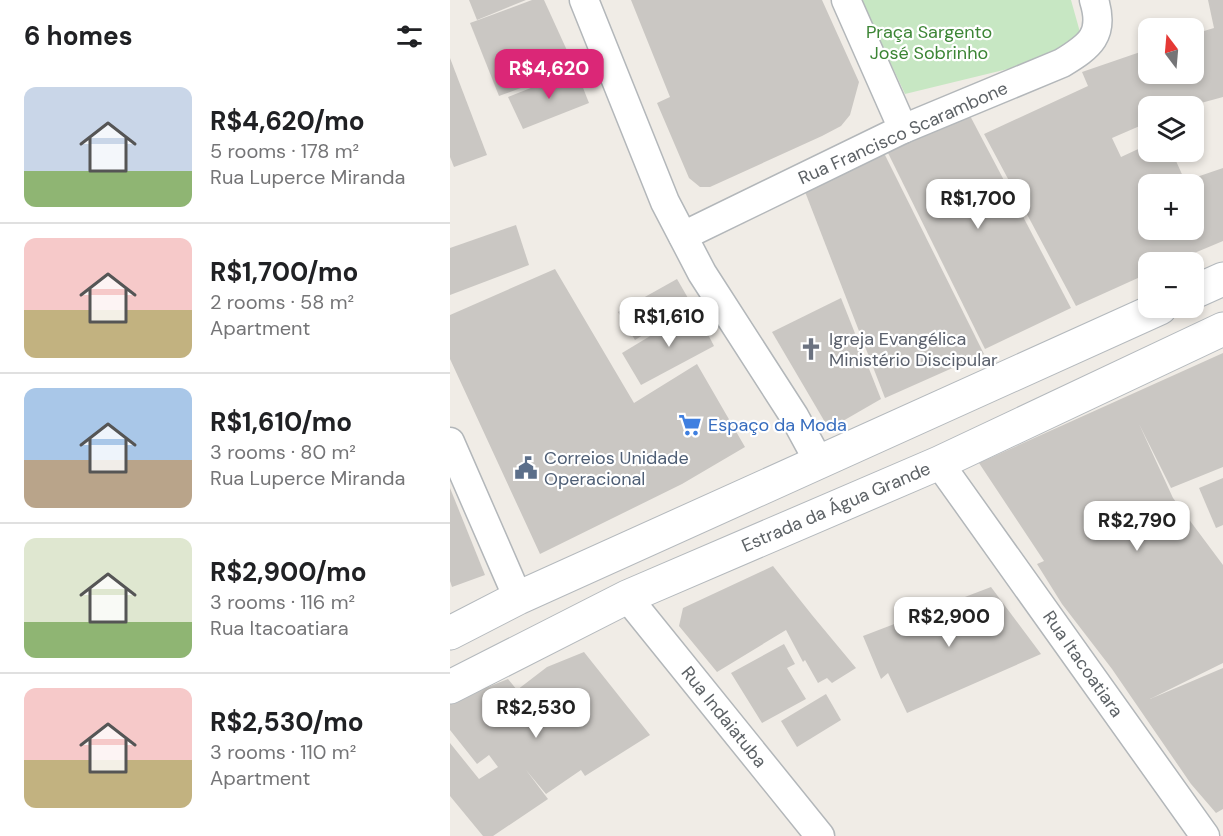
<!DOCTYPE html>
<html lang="en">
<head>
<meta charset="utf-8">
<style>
	:root { --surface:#fff; --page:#f2f2f2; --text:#202124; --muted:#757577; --line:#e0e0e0; --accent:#db2777 }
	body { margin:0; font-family:"DM Sans",sans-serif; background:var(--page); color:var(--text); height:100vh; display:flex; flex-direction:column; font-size:22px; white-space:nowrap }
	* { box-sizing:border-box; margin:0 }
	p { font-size:20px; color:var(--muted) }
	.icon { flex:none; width:33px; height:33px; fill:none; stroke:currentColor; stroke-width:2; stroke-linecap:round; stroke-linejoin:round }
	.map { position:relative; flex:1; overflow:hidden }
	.sheet { display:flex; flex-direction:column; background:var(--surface); width:450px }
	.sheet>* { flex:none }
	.needle { width:39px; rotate:344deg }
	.fabs { position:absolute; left:688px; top:18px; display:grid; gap:12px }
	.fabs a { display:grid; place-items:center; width:66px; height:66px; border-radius:12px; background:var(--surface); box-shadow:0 3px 9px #0003; font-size:30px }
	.price { position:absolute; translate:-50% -51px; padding:0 14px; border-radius:12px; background:#fff; color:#222; font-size:20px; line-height:39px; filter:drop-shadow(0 2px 3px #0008) }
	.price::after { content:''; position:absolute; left:50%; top:36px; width:18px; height:14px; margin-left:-9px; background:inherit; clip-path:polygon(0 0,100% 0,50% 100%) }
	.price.current { background:var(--accent); color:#fff }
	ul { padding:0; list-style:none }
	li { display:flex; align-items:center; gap:18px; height:150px; padding:0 24px }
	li+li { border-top:2px solid var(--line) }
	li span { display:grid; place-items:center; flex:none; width:168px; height:120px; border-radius:12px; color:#555 }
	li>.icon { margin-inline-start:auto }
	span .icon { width:72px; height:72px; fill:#fffc; stroke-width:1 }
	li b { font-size:26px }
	h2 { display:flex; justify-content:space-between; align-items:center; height:72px; padding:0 24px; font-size:26px }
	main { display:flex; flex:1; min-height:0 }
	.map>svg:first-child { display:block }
	.green { fill:#c7e7c3 }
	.building { fill:#cac7c3; fill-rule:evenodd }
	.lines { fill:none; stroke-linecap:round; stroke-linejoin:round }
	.minor-casing { stroke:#b3b7ba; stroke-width:31 }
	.secondary-casing { stroke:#b4b9bd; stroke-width:35 }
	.minor { stroke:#fff; stroke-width:28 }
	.secondary { stroke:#fff; stroke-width:33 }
	.labels { text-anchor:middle; stroke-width:4.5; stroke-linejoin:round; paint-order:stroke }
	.park-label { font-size:18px; fill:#3c8535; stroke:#fff }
	.street-label { font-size:18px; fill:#5d6266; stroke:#fff }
	.worship-label { font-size:18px; fill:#5b616d; stroke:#fff; text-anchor:start }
	.shop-label { font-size:18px; fill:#366cbe; stroke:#fff; text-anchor:start }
	.service-label { font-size:18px; fill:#4e5e75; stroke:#fff; text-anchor:start }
</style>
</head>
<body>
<main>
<section class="sheet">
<h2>6 homes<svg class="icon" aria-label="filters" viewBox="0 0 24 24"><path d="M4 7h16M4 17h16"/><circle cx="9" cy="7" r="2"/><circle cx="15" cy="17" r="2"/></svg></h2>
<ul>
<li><span style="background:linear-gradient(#c9d6e8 70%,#8fb573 0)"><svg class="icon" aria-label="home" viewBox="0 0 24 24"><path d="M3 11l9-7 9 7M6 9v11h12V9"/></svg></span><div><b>R$4,620/mo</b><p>5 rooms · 178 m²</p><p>Rua Luperce Miranda</p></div></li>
<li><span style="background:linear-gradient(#f6c9c9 60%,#c2b280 0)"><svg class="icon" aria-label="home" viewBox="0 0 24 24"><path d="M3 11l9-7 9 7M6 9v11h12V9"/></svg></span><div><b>R$1,700/mo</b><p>2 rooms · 58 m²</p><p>Apartment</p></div></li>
<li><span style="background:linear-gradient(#a9c7e8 60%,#b9a48a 0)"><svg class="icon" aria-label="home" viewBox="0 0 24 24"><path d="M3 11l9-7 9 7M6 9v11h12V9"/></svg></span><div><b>R$1,610/mo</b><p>3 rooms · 80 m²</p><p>Rua Luperce Miranda</p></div></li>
<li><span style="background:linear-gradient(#dfe7d0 70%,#8fb573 0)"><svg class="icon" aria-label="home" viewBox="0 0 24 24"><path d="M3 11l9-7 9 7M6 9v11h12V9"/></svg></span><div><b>R$2,900/mo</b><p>3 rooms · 116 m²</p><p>Rua Itacoatiara</p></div></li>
<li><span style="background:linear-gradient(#f6c9c9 60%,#c2b280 0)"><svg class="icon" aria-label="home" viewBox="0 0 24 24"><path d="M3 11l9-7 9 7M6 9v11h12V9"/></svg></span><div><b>R$2,530/mo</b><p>3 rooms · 110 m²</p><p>Apartment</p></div></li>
</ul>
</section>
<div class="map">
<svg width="773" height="836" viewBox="0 0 773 836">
	<rect width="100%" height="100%" fill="#f0ece6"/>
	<polygon class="green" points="411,0 621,0 635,50 455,94"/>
	<g class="building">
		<polygon points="19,0 76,0 27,20"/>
		<polygon points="82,0 94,0 125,68 49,96 20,23"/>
		<polygon points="181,0 372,0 409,82 400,115 391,126 372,136 260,187 250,187 239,178 207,103 220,97"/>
		<path d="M758 0H773V97L740 106H699V122L662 138 671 157 699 144V152H722L735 181 773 168V241L723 262H699V273L626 306 534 134 638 86 632 72 699 49V74H744V34L764 28ZM699 184H744V230H699Z"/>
		<polygon points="0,58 37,155 4,167 0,157"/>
		<polygon points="126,70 139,103 73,129 58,97"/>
		<polygon points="517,110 621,308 535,349 437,151"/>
		<polygon points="430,145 534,354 435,398 352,184"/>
		<polygon points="66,225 79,265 0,295 0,248"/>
		<polygon points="105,269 184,403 247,364 295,447 232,484 90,554 0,359 0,315"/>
		<polygon points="227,279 242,305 185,340 168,312"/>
		<polygon points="391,298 431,399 379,429 322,332"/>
		<polygon points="245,309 264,346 191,385 172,353"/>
		<polygon points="773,353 773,467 721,488 689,424 723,498 773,565 773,663 700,699 773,668 773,809 766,813 741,784 662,669 612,604 587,564 594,561 529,463"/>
		<polygon points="773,478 773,525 766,528 749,488"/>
		<polygon points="0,488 35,575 2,587 0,581"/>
		<polygon points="323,566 362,615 406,668 382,683 377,678 368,683 355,660 353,662 336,630 267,672 229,626 233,608"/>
		<polygon points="541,587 591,654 457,713 438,673 431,679 413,636"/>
		<polygon points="334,644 345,664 337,668 356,699 312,723 281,673"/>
		<polygon points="134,652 200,735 135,776 131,770 96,794 76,770 98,799 43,836 33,836 0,796 0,743 29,779 48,767 39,755 27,764 0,730 0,702 58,679 67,690 97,667"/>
		<polygon points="376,694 391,720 347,747 331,721"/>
	</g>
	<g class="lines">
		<g class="minor-casing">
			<g id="minor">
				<polyline points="134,0 215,202 252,273 344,416 369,462"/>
				<polyline points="396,0 453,129"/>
				<path d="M233 236 453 129 612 63C640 46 655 35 644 0"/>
				<polyline points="0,442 68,598"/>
				<polyline points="489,463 755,836"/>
				<polyline points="177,597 370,836"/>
			</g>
		</g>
		<g class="secondary-casing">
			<g id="secondary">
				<polyline points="744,292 773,279"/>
				<polyline points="0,633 68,598 710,308"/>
				<polyline points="0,687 177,597 489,463 773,329"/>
			</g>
		</g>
		<use href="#minor" class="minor"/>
		<use href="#secondary" class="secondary"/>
	</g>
	<defs>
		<g id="church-bare" transform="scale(1.8)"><path d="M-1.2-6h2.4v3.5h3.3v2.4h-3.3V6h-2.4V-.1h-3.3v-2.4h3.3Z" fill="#6b7280" stroke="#fff" stroke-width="2.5" paint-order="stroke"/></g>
		<g id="supermarket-bare" transform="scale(1.8)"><path d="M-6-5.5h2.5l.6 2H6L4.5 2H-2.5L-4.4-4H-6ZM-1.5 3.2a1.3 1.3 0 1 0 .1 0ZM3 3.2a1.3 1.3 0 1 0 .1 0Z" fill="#3f7fe0" stroke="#fff" stroke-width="2.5" paint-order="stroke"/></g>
		<g id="civic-bare" transform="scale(1.8)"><path d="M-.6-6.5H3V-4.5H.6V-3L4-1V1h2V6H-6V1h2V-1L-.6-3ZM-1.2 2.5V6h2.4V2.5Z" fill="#5c6f8a" stroke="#fff" stroke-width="2.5" paint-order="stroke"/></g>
	</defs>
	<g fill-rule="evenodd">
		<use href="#church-bare" x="361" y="349"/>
		<use href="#supermarket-bare" x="240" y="425"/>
		<use href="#civic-bare" x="76" y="468"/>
	</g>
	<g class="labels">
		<g class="park-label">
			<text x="479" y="38">Praça Sargento<tspan x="479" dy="21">José Sobrinho</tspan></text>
		</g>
		<g class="street-label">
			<text transform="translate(453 133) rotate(-24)" y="6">Rua Francisco Scarambone</text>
			<text transform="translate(386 507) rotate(-23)" y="6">Estrada da Água Grande</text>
			<text transform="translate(633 664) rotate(55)" y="6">Rua Itacoatiara</text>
			<text transform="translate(274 717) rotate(51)" y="6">Rua Indaiatuba</text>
		</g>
		<g class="worship-label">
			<text x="379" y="345">Igreja Evangélica<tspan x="379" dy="21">Ministério Discipular</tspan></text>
		</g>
		<g class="shop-label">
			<text x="258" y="431">Espaço da Moda</text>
		</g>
		<g class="service-label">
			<text x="94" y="464">Correios Unidade<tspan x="94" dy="21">Operacional</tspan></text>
		</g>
	</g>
</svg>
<div class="fabs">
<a><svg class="needle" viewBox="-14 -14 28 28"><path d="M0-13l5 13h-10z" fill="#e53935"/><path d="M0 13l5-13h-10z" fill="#757577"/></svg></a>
<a><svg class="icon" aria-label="layers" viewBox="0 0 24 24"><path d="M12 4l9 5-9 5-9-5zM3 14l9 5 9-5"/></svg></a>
<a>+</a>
<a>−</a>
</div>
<b class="price current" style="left:99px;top:100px">R$4,620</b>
<b class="price" style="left:528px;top:230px">R$1,700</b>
<b class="price" style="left:219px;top:348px">R$1,610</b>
<b class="price" style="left:687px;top:552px">R$2,790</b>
<b class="price" style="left:499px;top:648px">R$2,900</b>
<b class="price" style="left:86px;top:739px">R$2,530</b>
</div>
</main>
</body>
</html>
